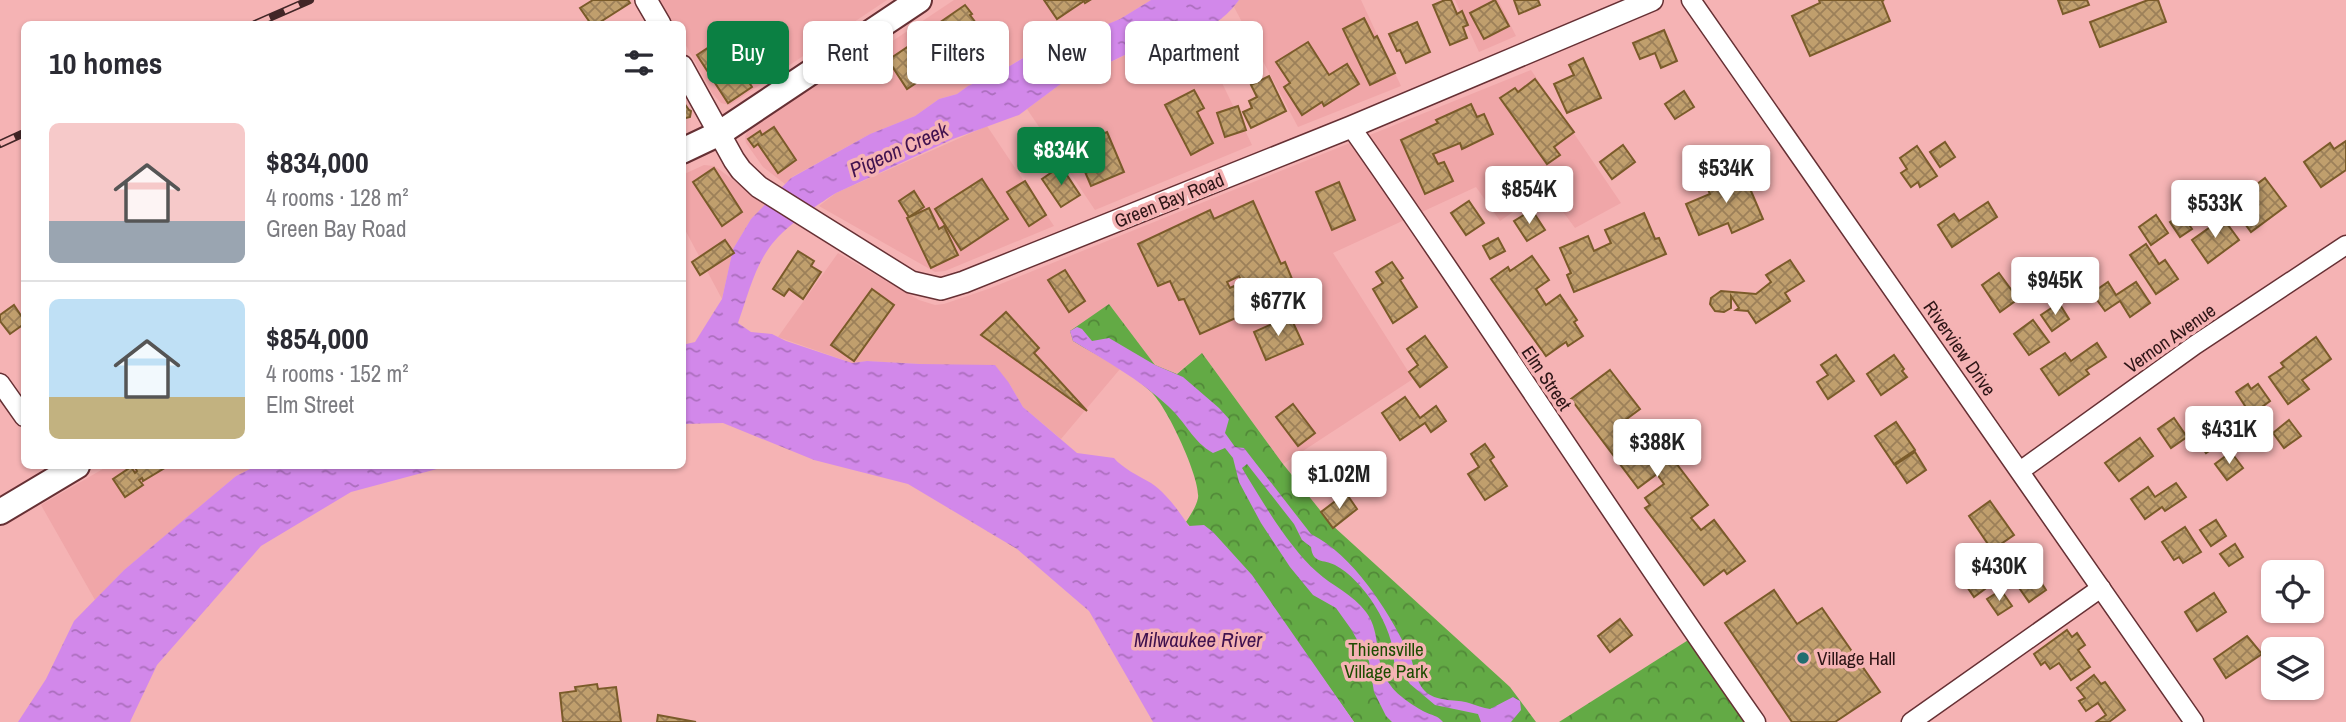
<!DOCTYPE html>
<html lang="en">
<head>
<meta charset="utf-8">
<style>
	:root { --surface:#fff; --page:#f2f2f3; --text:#2b2b33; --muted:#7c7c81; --line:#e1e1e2; --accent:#0b8043 }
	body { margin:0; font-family:"Archivo Narrow",sans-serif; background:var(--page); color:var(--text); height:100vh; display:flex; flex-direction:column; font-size:26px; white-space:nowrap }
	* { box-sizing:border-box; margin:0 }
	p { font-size:23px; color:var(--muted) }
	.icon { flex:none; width:38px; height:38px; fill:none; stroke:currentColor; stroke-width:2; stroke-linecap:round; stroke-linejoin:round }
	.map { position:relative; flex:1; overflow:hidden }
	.side { position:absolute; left:21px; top:21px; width:665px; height:448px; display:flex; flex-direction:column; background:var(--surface); border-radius:10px; box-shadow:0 2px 5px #0004 }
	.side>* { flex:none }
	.guide { position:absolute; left:707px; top:21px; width:665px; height:63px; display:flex; gap:14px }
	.buttons { position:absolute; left:2261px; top:560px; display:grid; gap:14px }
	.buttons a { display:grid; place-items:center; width:63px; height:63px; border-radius:10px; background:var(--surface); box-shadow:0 2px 5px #0004; font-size:35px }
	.price { position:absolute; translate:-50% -60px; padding:0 16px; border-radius:7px; background:#fff; color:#222; font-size:23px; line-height:46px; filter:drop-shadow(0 2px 4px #0008) }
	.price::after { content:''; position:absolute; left:50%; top:42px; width:21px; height:16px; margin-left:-10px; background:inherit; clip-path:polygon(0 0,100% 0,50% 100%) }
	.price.active { background:var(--accent); color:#fff }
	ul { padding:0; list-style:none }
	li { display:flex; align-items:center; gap:21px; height:175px; padding:0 28px }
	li+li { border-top:2px solid var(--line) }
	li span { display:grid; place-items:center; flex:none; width:196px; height:140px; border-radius:10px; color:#555 }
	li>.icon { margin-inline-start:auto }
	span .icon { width:84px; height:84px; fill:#fffc; stroke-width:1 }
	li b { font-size:30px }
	h2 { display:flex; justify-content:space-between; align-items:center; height:84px; padding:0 28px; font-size:30px }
	.tag { padding:0 24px; border-radius:10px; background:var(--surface); box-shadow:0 2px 5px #0004; font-size:24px; line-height:63px }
	.tag.active { background:var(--accent); color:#fff }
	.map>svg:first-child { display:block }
	.built { fill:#f0a6a8 }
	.park { fill:url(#park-crowns) }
	.water { fill:url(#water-ripples) }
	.building { fill:url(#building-cross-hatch); stroke:#7a5b2a; stroke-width:2 }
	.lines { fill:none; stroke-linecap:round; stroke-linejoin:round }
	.minor-casing { stroke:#663034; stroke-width:21 }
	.tertiary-casing { stroke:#663034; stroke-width:24 }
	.secondary-casing { stroke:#663034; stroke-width:28 }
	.minor { stroke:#fff; stroke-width:18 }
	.tertiary { stroke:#fff; stroke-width:21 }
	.secondary { stroke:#fff; stroke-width:24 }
	.rail-casing { stroke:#422627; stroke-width:8 }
	.rail { stroke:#f5b3b4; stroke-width:5; stroke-dasharray:16; stroke-linecap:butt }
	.poi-dot { fill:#226e70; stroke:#f5b3b4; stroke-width:2.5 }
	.labels { text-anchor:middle; stroke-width:7; stroke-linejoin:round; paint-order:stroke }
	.street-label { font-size:19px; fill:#2d1516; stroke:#f5b3b4 }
	.park-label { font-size:19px; fill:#1d4c01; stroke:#f5b3b4 }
	.poi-label { font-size:19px; fill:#2d1516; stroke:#f5b3b4; text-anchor:start }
	.water-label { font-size:21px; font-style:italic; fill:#41124f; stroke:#f5b3b4 }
</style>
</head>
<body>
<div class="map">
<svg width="2346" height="722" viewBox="0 0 2346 722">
	<defs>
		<pattern id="park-crowns" width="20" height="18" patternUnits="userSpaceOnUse" patternTransform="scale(1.75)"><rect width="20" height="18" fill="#63aa45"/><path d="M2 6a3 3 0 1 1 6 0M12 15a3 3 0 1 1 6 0" fill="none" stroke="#528939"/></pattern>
		<pattern id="water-ripples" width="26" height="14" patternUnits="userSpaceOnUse" patternTransform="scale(1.75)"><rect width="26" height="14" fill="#d288ea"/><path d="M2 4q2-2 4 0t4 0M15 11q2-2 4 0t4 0" fill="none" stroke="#ab6ebd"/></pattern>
		<pattern id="building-cross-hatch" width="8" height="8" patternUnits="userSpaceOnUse" patternTransform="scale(1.75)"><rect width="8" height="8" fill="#c09f6d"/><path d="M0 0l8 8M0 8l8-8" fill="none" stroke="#9c8059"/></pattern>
	</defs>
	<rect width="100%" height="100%" fill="#f5b3b4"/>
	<g class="built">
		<polygon points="660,0 887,0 730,105 721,103 712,93 683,40 682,24 673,24"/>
		<polygon points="954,0 1151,0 1120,19 1052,47 1047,43 1003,70 968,86 957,94 939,99 915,116 870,134 792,177 785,184 763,167 746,143 745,137 749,128 833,72 864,60"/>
		<polygon points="1239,0 1361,0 1401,86 1298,127 1234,7"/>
		<polygon points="1455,0 1498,0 1516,36 1479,52"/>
		<polygon points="1180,28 1190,31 1196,29 1252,145 1095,210 1027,109 1062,83 1093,71"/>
		<polygon points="1531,70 1621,203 1575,228 1546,189 1500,221 1476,187 1333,253 1413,379 1283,464 1202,353 1176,374 1155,365 1109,304 1070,332 1074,341 1120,369 1061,439 1023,407 1009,383 920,364 867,361 852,363 778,337 838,253 919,300 935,305 944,304 988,289"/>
		<polygon points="987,126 1054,226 945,271 935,272 819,206 836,193"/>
		<polygon points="704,165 714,166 720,170 766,205 751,219 733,249 722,299 683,226 682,175"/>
		<polygon points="108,466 256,466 236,476 185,519 124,570 95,600 41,505"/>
	</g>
	<g class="park">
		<path d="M1109 304 1155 365 1177 374 1202 353 1283 464 1332 525 1510 687 1536 722H1354L1312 663 1186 522C1191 514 1196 507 1198 498 1201 479 1166 404 1150 391 1128 370 1099 357 1073 341L1070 331Z"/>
		<polygon points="1693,637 1751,722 1559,722"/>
	</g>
	<g class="water">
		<path d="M1151 0H1239C1225 19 1205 35 1180 28L1092 71 1062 83 1019 115 953 139 836 193C815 206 783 228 769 248 754 269 747 298 738 323L751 332 772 334 786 341 852 363 867 361 920 364 995 365 1009 383 1023 407 1077 453 1114 458C1121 467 1140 477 1151 483 1167 494 1178 510 1189 526L1204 525 1213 532 1252 575 1354 722H1153L1089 611 1017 549 908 484 814 460 723 423 683 424 682 345 695 342 722 299 733 249 751 219 791 178 870 134 915 116 939 99 957 94 968 86 1003 70 1048 43 1052 47 1120 19Z"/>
		<path d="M1077 327 1082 329 1092 341 1109 338 1155 365 1183 377 1219 408 1229 419 1225 433 1235 447 1244 448 1311 534C1354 556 1386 608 1407 649 1415 663 1414 682 1427 693 1439 702 1456 699 1469 703 1476 705 1483 708 1490 709L1513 697 1520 701 1521 710 1511 722H1481L1478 714 1435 705 1410 684 1394 662C1395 630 1364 580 1335 565 1323 559 1313 564 1311 547L1302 540 1294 524 1247 464 1242 468C1262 501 1288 546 1317 572 1332 586 1353 594 1366 612 1383 635 1372 662 1391 686 1397 695 1415 707 1425 712 1433 716 1437 715 1443 722H1392L1386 716 1374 692 1369 661 1351 629 1336 608 1313 595 1290 567 1261 523 1239 482 1233 458 1225 448 1213 453C1193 442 1185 421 1168 406 1139 379 1106 361 1073 341L1070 331Z"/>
		<polygon points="256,466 448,466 351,492 261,546 157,665 130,722 18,722 46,679 74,621 124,570 236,476"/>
	</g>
	<g class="building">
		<polygon points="593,0 628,0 630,3 597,24 591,24 580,8"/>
		<polygon points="1044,0 1090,0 1085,3 1084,1 1057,19"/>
		<polygon points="1445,0 1451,0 1457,14 1462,11 1468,25 1463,27 1467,38 1450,45 1433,5"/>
		<polygon points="1495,0 1509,26 1484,39 1470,13"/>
		<polygon points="1514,0 1538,0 1540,5 1519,14"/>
		<polygon points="1819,0 1884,0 1882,1 1890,21 1810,56 1792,16 1820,3"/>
		<polygon points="2058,0 2087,0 2089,5 2063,14"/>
		<polygon points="2148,0 2158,0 2166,22 2100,47 2090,22"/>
		<polygon points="965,5 972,14 970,15 988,39 981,44 983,47 973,53 975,56 965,63 963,60 947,70 923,34"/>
		<polygon points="1364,18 1374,38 1377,36 1395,73 1370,85 1343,29"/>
		<polygon points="1417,22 1430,52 1406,63 1400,50 1397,51 1389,34"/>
		<polygon points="735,30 747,48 733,57 752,87 728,103 697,55"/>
		<polygon points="1664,30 1677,61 1661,68 1655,53 1640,59 1633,43"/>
		<polygon points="921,38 940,67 907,89 888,60"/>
		<polygon points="1308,42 1329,75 1347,64 1359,84 1324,106 1322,102 1302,115 1284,87 1290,83 1276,62"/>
		<polygon points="1583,58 1601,98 1567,113 1554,84 1574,75 1569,65"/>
		<polygon points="1269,76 1286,111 1251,128 1243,112 1252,108 1249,101 1257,97 1251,85"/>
		<polygon points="1535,79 1574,132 1554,147 1560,155 1547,164 1500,98 1515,88 1518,92"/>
		<polygon points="1194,90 1204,108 1197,112 1213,143 1191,155 1165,105"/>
		<polygon points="1684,91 1694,107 1675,119 1665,104"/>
		<polygon points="682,100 689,110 691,111 690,117 682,119"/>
		<polygon points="1471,104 1477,117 1484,114 1493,134 1462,149 1460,143 1433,154 1438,164 1444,162 1453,181 1425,194 1401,140 1438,123 1436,120"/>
		<polygon points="1238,106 1246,130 1225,137 1217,113"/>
		<polygon points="774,127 796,160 778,173 758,144 754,147 748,139 760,131 762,135"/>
		<polygon points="1107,132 1124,172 1091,186 1083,167 1078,169 1069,148"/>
		<polygon points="2346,141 2346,170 2321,187 2304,162 2330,143 2334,149"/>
		<polygon points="1945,142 1955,157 1940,167 1930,152"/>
		<polygon points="1623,145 1635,162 1612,179 1600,162"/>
		<polygon points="1917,146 1937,176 1920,187 1918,182 1911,187 1901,173 1907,169 1900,158"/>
		<polygon points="1061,166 1080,195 1061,207 1042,179"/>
		<polygon points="714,168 742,212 722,226 693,182"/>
		<polygon points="1747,169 1753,182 1748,184 1763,219 1732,233 1728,223 1699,235 1686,204 1710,194 1707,187"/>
		<polygon points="2265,178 2286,206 2251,232 2240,217 2258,204 2248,191"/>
		<polygon points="982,179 1008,219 961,250 935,209"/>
		<polygon points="1025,181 1046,215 1029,226 1007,192"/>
		<polygon points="1339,182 1355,220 1332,230 1316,192"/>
		<polygon points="914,191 924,207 909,217 899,201"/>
		<polygon points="1253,201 1281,264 1285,262 1292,279 1286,281 1292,293 1255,310 1239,276 1227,282 1230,288 1234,286 1247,313 1200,334 1184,299 1179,300 1170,281 1158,286 1138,244 1210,210 1214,219"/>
		<polygon points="1469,201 1484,223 1466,235 1451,213"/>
		<polygon points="1988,202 1997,217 1952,247 1938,225 1954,214 1959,221"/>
		<polygon points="929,208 939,229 944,226 958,255 931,268 907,218"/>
		<polygon points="1532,210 1545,230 1527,241 1514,221"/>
		<polygon points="1644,213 1655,239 1659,238 1666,254 1574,292 1567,275 1571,273 1560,248 1588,236 1594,251 1611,243 1605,230"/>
		<polygon points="2156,215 2168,233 2151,245 2139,227"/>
		<polygon points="2182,215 2192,229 2180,237 2170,222"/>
		<polygon points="2223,218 2239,240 2208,263 2192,240"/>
		<polygon points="1498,238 1505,251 1490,259 1483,246"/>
		<polygon points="725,240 734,253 700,275 692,262"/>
		<polygon points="2146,244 2159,264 2165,260 2178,279 2156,294 2130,255"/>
		<polygon points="798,251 814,261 811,266 821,272 803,299 789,289 784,296 773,289"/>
		<polygon points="1532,256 1549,280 1536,289 1546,305 1560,295 1577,320 1574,322 1583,336 1568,346 1566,342 1546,356 1491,279 1508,267 1510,271"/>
		<polygon points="1790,260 1804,281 1785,293 1790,301 1756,323 1748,311 1736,310 1739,308 1731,296 1731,308 1724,312 1715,311 1710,304 1711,298 1721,291 1756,294 1771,282 1766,275"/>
		<polygon points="1392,262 1403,278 1400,280 1417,307 1393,323 1373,289 1383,283 1376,272"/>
		<polygon points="1065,270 1085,301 1069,312 1048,280"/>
		<polygon points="2051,272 2059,285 2046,294 2037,281"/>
		<polygon points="1999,273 2018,299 2000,312 1982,285"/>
		<polygon points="2108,282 2116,295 2136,282 2150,303 2130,317 2120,301 2105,311 2092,293"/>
		<polygon points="872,289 894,305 854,361 831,345"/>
		<polygon points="2059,303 2069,319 2052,331 2041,315"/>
		<polygon points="14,305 24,320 24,324 10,334 0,321 0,315"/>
		<polygon points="1006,312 1039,348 1034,353 1087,411 981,335"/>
		<polygon points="1290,316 1303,344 1266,360 1254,332"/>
		<polygon points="2033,320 2049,342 2029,355 2014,334"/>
		<polygon points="1425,336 1447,367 1420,387 1409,372 1418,365 1407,349"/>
		<polygon points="2316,337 2331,359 2302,380 2309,389 2288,404 2269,377 2284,367 2281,363"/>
		<polygon points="2097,343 2106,357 2086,370 2089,374 2059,395 2041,369 2065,353 2071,361"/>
		<polygon points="1836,355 1854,381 1828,399 1817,382 1828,375 1821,365"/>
		<polygon points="1894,355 1904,369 1902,371 1907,377 1881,395 1867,374"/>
		<polygon points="1610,370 1640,409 1624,421 1634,433 1646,424 1708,505 1691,518 1701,530 1714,520 1745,561 1727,574 1724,570 1704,585 1645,508 1650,505 1645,498 1664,484 1657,474 1638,488 1571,399"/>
		<polygon points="2248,384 2251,389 2258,384 2270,401 2251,415 2236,392"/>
		<polygon points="1405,397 1420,418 1436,406 1446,421 1431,432 1425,423 1400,440 1382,413"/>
		<polygon points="1293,404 1315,433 1298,446 1276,417"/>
		<polygon points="2215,410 2232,435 2206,453 2189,428"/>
		<polygon points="2174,418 2187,437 2171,448 2158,429"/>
		<polygon points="2289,420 2301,436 2284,448 2273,433"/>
		<polygon points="1896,422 1915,450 1894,464 1875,436"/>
		<polygon points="2140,438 2153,456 2119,481 2105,463"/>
		<polygon points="1485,444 1494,457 1490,460 1507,486 1485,500 1468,474 1479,467 1471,454"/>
		<polygon points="1915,452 1926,470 1907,483 1895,465"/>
		<polygon points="2231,452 2243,468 2227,480 2215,464"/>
		<polygon points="134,466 168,466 143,481 142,478 139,480 143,485 125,497 113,479 131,467 135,473 137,471"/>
		<polygon points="2176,483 2186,497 2165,511 2162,507 2145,519 2131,499 2148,487 2155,497"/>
		<polygon points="1346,493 1357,509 1333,528 1321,512"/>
		<polygon points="1990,501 2014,535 1992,550 1969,516"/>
		<polygon points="2216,520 2226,536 2211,546 2200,530"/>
		<polygon points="2185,527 2201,552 2183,563 2179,557 2174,560 2162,542"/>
		<polygon points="2235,544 2243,557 2229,566 2220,554"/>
		<polygon points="1976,567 1989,586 1974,597 1961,578"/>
		<polygon points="2033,570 2046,590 2029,602 2015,582"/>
		<polygon points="1774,590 1797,624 1822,608 1880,692 1835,722 1792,722 1725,623"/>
		<polygon points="2001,590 2012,606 1998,615 1987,599"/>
		<polygon points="2214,593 2226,612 2197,631 2185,612"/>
		<polygon points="1620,619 1632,635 1610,652 1598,636"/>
		<polygon points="2067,630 2072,637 2077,633 2085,645 2078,650 2090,667 2071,680 2059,663 2050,669 2045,662 2041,665 2034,654"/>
		<polygon points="2247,636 2262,654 2226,678 2214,659"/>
		<polygon points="2094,675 2101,684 2105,682 2125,710 2109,722 2096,722 2106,715 2098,703 2086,711 2079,701 2085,698 2077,688"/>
		<polygon points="597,684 598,689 616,687 621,722 563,722 560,693 576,691 575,687"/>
		<polygon points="658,715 696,722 657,722"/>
	</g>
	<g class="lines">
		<g class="minor-casing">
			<g id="minor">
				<polyline points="1691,0 2194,722"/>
				<path d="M1351 127C1489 323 1618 526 1756 722"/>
				<polyline points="0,383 24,417"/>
				<polyline points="2020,471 2195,345 2346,245"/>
				<polyline points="1911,722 2101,588"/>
			</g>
		</g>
		<g class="tertiary-casing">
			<g id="tertiary">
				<polyline points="646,0 660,24"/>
				<polyline points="682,66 734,160 741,170 759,187 911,282 941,289 964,282 1351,127 1652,0"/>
			</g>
		</g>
		<g class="secondary-casing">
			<g id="secondary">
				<polyline points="682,151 720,133 919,0"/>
				<polyline points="0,512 77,466"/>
			</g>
		</g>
		<use href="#minor" class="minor"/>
		<use href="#tertiary" class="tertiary"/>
		<use href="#secondary" class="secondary"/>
		<g class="rail-casing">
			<g id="rail">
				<polyline points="255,24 310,0"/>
				<polyline points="0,144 24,133"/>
			</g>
		</g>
		<use href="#rail" class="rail"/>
	</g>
	<circle class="poi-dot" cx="1803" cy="658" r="7"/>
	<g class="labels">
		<g class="street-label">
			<text transform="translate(1169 200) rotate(-22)" y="7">Green Bay Road</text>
			<text transform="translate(2170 338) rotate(-35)" y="7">Vernon Avenue</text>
			<text transform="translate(1960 348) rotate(55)" y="7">Riverview Drive</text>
			<text transform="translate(1547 378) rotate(56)" y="7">Elm Street</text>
		</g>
		<g class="park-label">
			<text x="1386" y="656">Thiensville<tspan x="1386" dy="22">Village Park</tspan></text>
		</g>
		<g class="poi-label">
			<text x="1817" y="665">Village Hall</text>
		</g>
		<g class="water-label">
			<text transform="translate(899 150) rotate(-24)" y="7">Pigeon Creek</text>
			<text x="1198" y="647">Milwaukee River</text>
		</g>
	</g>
</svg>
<div class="buttons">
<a><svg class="icon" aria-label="locate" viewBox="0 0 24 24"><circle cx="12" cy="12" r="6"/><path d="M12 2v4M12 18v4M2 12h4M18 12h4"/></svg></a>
<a><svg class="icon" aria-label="layers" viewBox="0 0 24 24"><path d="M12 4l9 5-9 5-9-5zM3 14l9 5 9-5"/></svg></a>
</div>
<b class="price active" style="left:1061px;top:187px">$834K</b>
<b class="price" style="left:1726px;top:205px">$534K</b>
<b class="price" style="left:1529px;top:226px">$854K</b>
<b class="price" style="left:2215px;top:240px">$533K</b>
<b class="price" style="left:2055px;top:317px">$945K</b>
<b class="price" style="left:1278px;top:338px">$677K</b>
<b class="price" style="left:2229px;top:466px">$431K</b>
<b class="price" style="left:1657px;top:479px">$388K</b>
<b class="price" style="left:1339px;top:511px">$1.02M</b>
<b class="price" style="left:1999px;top:603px">$430K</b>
<div class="guide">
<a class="tag active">Buy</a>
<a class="tag">Rent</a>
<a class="tag">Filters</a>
<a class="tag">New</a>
<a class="tag">Apartment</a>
</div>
<section class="side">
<h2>10 homes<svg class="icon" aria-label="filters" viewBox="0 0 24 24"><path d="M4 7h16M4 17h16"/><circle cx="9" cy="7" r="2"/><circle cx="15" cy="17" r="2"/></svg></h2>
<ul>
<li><span style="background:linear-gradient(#f6c9c9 70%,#9aa5b1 0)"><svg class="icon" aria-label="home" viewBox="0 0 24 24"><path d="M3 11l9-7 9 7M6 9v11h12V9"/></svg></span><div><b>$834,000</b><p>4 rooms · 128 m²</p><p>Green Bay Road</p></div></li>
<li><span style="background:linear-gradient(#bfe0f5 70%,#c2b280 0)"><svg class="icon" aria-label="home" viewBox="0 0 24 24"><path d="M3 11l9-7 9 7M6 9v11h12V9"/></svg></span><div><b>$854,000</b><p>4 rooms · 152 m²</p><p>Elm Street</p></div></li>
</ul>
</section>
</div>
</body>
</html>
